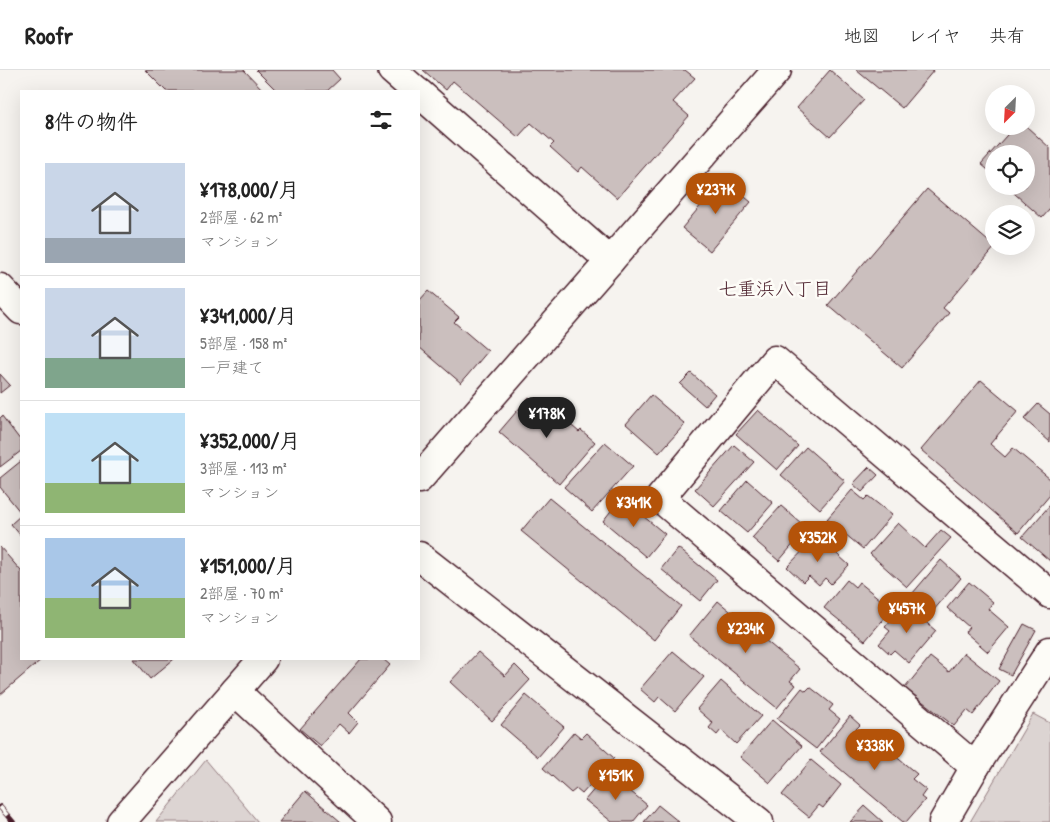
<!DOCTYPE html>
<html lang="ja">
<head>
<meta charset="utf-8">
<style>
	:root { --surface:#fff; --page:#f2f2f2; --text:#222; --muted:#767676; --line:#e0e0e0; --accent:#b45309 }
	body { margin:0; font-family:"Patrick Hand","Klee One",sans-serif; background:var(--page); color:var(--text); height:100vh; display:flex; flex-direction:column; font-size:19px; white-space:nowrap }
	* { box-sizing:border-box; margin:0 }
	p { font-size:16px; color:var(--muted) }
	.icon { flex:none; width:28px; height:28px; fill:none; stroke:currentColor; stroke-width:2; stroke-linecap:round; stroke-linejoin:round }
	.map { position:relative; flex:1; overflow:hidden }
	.panel { position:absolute; left:20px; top:20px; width:400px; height:570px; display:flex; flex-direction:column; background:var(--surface); border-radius:0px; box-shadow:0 5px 20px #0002 }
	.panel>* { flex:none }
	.needle { width:32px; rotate:204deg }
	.tools { position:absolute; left:985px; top:15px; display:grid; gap:10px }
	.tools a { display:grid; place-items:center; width:50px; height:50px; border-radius:50%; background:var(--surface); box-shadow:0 5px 20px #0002; font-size:25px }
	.price { position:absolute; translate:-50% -42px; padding:0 11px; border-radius:18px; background:var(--accent); color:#fff; font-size:16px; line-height:32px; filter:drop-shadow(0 1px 2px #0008) }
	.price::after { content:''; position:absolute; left:50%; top:30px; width:15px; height:11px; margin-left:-8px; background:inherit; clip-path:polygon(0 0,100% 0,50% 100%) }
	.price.on { background:#222; color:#fff }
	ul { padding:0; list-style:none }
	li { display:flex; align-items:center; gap:15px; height:125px; padding:0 25px }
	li+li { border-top:1px solid var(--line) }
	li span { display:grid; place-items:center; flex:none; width:140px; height:100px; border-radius:0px; color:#555 }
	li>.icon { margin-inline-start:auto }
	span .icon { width:60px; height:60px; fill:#fffc; stroke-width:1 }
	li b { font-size:21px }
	h2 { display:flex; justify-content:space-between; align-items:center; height:60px; padding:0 25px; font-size:21px }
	header { display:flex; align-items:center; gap:30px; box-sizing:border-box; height:70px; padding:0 25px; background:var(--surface); border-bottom:1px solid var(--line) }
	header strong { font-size:24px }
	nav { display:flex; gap:28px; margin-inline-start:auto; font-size:18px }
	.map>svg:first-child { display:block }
	.green { fill:#dcd4d2; stroke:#937a7e }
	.building { fill:#cbbfbe; stroke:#4a1f2b }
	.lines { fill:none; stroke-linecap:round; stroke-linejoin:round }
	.minor-casing { stroke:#4a1f2b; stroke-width:31 }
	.minor { stroke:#fdfcf7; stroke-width:28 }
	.rail-casing { stroke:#4a1f2b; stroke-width:5.5 }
	.rail { stroke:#fdfcf7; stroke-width:4; stroke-dasharray:11; stroke-linecap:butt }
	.labels { text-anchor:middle; stroke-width:5; stroke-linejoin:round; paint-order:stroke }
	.neighbourhood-label { font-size:19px; fill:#4a1f2b; stroke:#fdfcf7 }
</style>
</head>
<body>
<header>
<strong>Roofr</strong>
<nav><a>地図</a><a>レイヤ</a><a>共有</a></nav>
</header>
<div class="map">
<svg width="1050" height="752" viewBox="0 0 1050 752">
	<rect width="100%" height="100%" fill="#f6f3ef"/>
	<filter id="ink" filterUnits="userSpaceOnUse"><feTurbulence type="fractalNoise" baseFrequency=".02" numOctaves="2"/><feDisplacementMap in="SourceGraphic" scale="10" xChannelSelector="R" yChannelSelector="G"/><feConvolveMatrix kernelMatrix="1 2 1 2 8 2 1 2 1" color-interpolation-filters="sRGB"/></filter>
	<g filter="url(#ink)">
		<g class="green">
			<polygon points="1033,644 1050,653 1050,752 970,752"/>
			<polygon points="206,690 258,752 156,752"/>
		</g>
		<g class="building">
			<polygon points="145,0 244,0 264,21 166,21"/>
			<polygon points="256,0 332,0 340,9 327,21 277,21"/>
			<polygon points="423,0 685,0 695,8 673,32 689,46 617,128 582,97 578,102 550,77 554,73 531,53 518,67 453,11 446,20"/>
			<polygon points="830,0 864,30 830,67 797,38"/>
			<polygon points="856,0 934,0 902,38"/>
			<polygon points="1015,56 1026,56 1050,78 1050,139 1042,148 1006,116 1026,116 1026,84 994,84 994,105 981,94"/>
			<polygon points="723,109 751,132 710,181 682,158"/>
			<polygon points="927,119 995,177 943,238 949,243 902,298 828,235"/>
			<polygon points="428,221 459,247 454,252 488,281 461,313 419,277 419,231"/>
			<polygon points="691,303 715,324 705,336 680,314"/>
			<polygon points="0,304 10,315 0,323"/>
			<polygon points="981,310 1018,341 990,374 1005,387 1013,378 1050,409 1050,425 1018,463 921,380"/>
			<polygon points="651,325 685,354 659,383 626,354"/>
			<polygon points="529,327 547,343 551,338 579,362 581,360 595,372 559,414 499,362"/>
			<polygon points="1038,334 1050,344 1050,372 1024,349"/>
			<polygon points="758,340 798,376 777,400 736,364"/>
			<polygon points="2,346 21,371 21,381 0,397 0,348"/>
			<polygon points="605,372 633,396 592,442 564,417"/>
			<polygon points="734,375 754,392 714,436 695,419"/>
			<polygon points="806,377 845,411 820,439 781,405"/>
			<polygon points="21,391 21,443 0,417 0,408"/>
			<polygon points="869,397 878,405 862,422 853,414"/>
			<polygon points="747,410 773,433 747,463 721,441"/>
			<polygon points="852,420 864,430 868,426 892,445 863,479 827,449"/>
			<polygon points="549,428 681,536 654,570 521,461"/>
			<polygon points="621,428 665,464 646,487 603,451"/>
			<polygon points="1050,435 1050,491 1022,467"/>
			<polygon points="781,436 807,458 779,491 752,468"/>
			<polygon points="21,445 21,466 11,454"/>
			<polygon points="898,453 925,478 941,460 951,468 907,517 870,484"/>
			<polygon points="817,466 849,495 831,514 825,508 819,515 809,506 803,512 787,497"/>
			<polygon points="0,477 21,501 21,589 42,589 0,625"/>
			<polygon points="678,478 717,510 700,531 661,499"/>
			<polygon points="941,490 961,508 933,541 912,524"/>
			<polygon points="847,510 855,517 859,512 892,539 865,571 824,538"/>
			<polygon points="969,512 993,532 988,539 1009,557 988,582 965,562 969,557 947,538"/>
			<polygon points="718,531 800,599 790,611 796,615 777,638 689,566"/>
			<polygon points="905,534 936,561 909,593 894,580 890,584 879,574 890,561 885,557"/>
			<polygon points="1024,554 1036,560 1011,605 999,599"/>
			<polygon points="673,581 704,607 675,641 659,627 655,632 640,619"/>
			<polygon points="478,582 505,606 515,595 530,610 492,651 450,612"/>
			<polygon points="964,583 999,611 973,645 967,640 954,656 905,618 930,587 949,602"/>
			<polygon points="134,589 174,589 150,609"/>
			<polygon points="361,589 383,589 390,595 349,643 358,652 349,663 339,654 320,676 300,659"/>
			<polygon points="721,611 761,646 736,674 721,660 717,665 709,658 713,653 697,639"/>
			<polygon points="810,617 833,635 829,640 840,649 816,679 777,649 802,618 806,621"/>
			<polygon points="526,625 564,657 538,687 501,655"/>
			<polygon points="850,646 860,655 856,659 871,671 865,679 873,686 880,679 892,689 894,685 917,704 912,709 926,720 921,727 925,730 906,752 903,752 820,682"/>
			<polygon points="772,650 802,676 770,713 740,687"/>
			<polygon points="574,662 581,668 586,663 614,688 582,724 576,719 571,723 543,698"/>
			<polygon points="811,690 841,715 823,738 819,735 809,747 782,725"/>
			<polygon points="608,703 647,735 633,752 612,752 585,730"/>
			<polygon points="305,721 341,752 279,752"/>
			<polygon points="658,735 679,752 644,752"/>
			<polygon points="865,736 883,752 850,752"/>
		</g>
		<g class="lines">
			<g class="minor-casing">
				<g id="minor">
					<polyline points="392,0 416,21"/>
					<polyline points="419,23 610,191"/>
					<polyline points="0,218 21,240"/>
					<polyline points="419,409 777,0"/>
					<polyline points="419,486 759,752"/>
					<polyline points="235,621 377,752"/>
					<polyline points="975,697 660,428 775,290 1050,524"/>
					<polyline points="121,752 263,589"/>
					<polyline points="943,752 975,697 1050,581"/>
				</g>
			</g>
			<use href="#minor" class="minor"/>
			<g class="rail-casing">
				<polyline id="rail" points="0,737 13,752"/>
			</g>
			<use href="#rail" class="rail"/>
		</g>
	</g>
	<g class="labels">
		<g class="neighbourhood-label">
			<text x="775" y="225">七重浜八丁目</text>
		</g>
	</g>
</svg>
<div class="tools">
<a><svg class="needle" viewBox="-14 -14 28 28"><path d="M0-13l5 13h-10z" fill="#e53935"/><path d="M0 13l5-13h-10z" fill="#767676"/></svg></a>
<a><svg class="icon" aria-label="locate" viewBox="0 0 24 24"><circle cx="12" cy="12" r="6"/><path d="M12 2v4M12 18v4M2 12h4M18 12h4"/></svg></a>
<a><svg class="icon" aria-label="layers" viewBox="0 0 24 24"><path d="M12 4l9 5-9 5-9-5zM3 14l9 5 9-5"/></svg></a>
</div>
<b class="price" style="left:716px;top:145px">¥237K</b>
<b class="price on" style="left:547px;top:369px">¥178K</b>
<b class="price" style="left:634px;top:458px">¥341K</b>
<b class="price" style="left:818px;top:493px">¥352K</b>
<b class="price" style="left:907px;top:564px">¥457K</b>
<b class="price" style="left:746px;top:584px">¥234K</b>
<b class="price" style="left:875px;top:701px">¥338K</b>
<b class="price" style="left:616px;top:731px">¥151K</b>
<section class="panel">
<h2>8件の物件<svg class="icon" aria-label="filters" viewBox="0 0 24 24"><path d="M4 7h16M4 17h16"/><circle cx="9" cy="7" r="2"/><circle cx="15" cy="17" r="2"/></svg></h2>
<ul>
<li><span style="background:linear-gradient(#c9d6e8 75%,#9aa5b1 0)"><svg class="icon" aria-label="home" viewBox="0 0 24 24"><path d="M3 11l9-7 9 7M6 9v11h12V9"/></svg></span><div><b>¥178,000/月</b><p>2部屋 · 62 m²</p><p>マンション</p></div></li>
<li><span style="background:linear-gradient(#c9d6e8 70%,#7fa58c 0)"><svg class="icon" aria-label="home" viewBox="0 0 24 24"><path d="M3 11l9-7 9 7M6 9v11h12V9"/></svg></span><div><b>¥341,000/月</b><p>5部屋 · 158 m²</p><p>一戸建て</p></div></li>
<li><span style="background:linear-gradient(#bfe0f5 70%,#8fb573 0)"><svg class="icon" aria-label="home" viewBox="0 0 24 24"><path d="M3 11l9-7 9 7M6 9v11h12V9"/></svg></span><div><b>¥352,000/月</b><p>3部屋 · 113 m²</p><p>マンション</p></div></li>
<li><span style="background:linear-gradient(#a9c7e8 60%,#8fb573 0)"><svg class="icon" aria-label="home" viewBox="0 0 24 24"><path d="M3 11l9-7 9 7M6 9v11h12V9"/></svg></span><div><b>¥151,000/月</b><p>2部屋 · 70 m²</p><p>マンション</p></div></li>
</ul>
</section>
</div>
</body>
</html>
